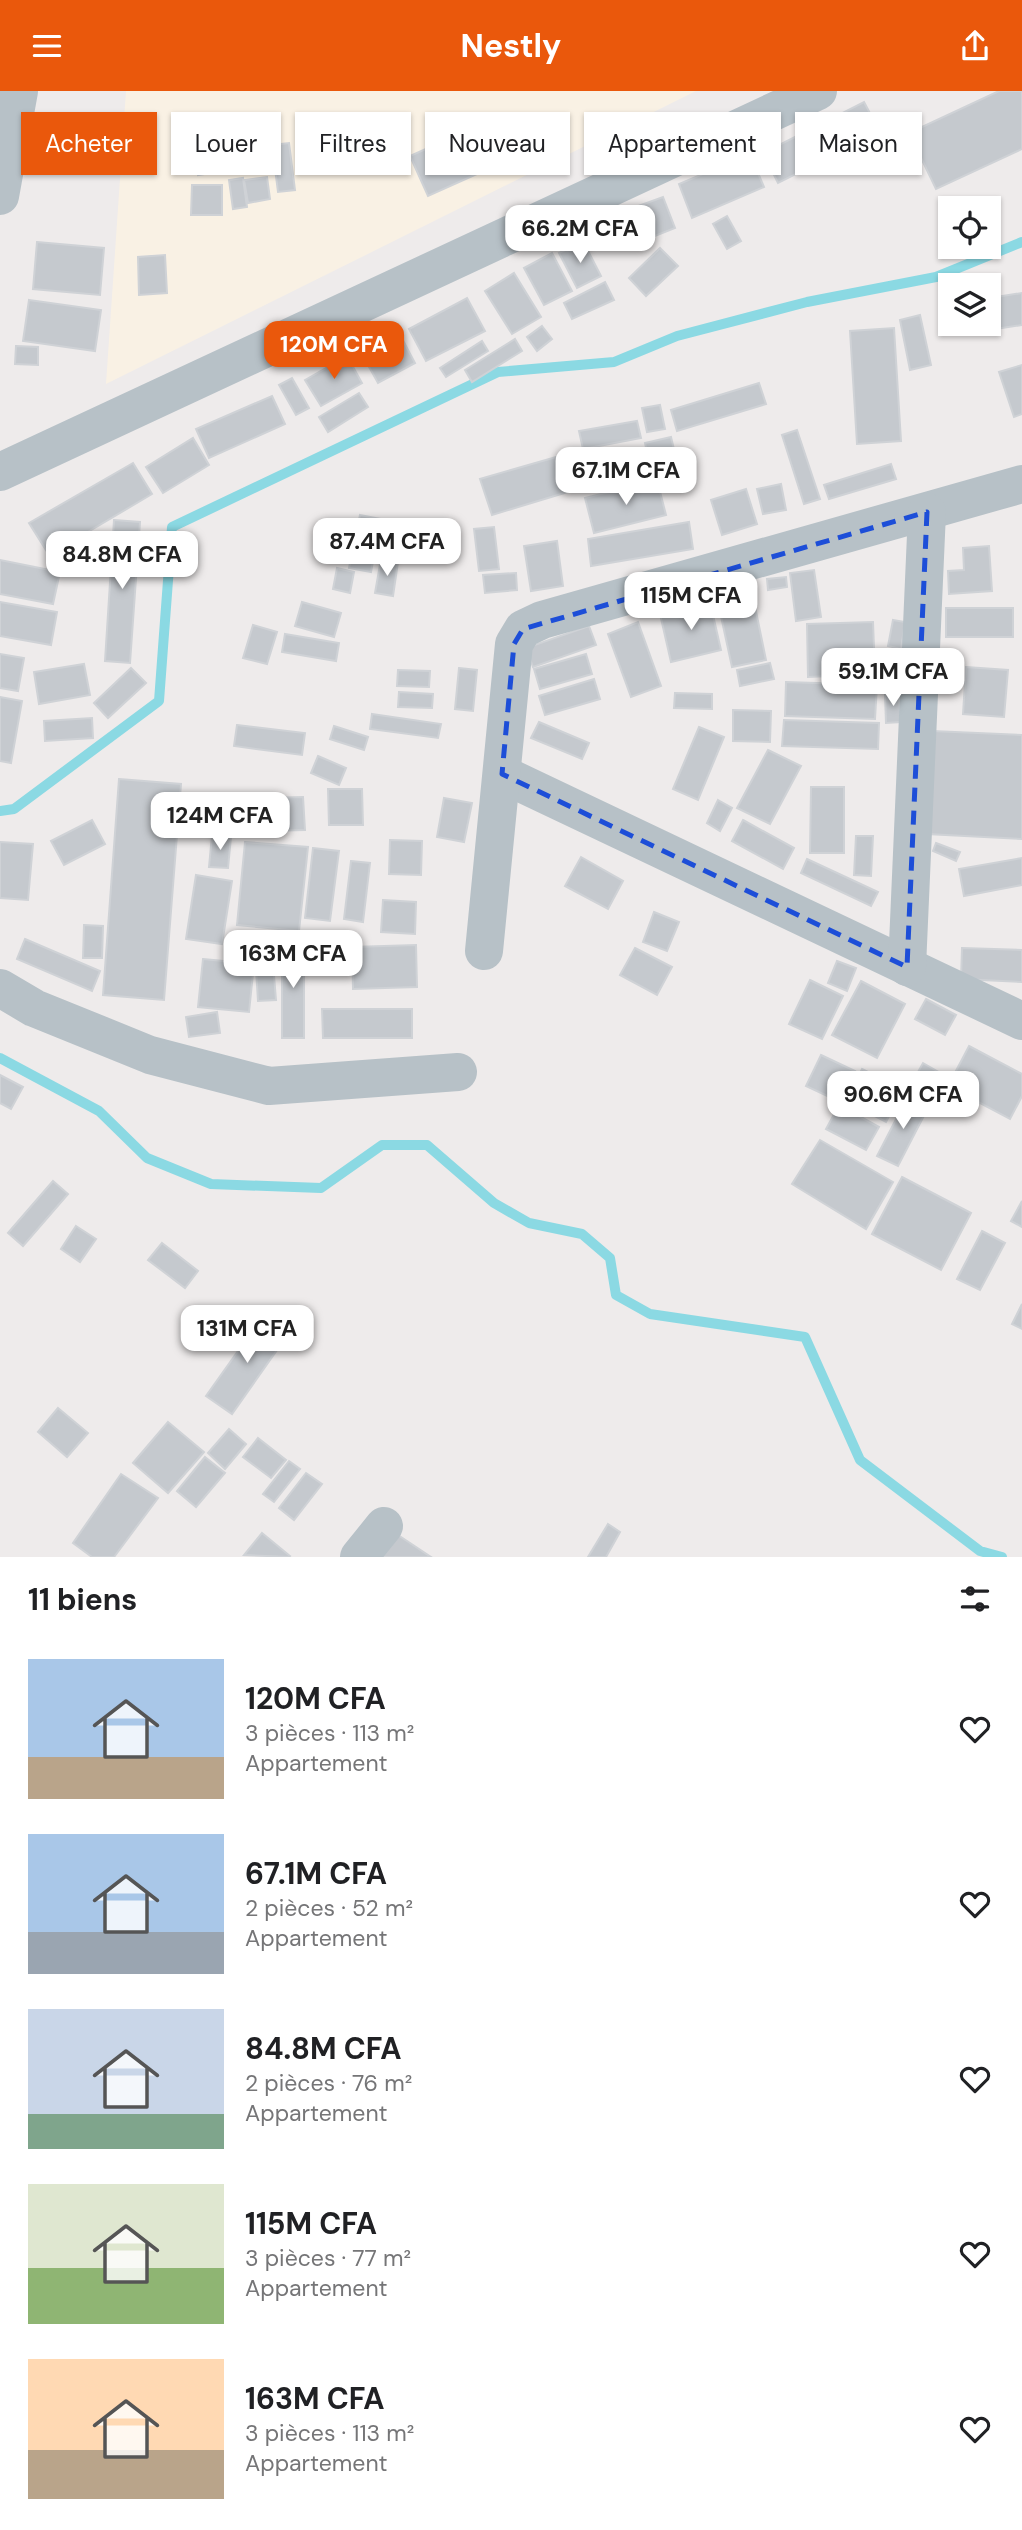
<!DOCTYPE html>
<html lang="fr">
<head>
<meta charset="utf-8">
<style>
	:root { --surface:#fff; --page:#f6f6f6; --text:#202124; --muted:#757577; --accent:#ea580c }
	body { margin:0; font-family:"DM Sans",sans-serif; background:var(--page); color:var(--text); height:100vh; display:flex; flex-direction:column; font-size:26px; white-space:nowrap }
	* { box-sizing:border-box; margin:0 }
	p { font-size:23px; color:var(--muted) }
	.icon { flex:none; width:38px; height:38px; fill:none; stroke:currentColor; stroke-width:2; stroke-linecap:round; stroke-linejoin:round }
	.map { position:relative; height:1466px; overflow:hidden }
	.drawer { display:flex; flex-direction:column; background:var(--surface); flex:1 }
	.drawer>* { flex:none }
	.guide { position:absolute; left:21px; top:21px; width:980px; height:63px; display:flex; gap:14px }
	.controls { position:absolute; left:938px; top:105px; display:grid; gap:14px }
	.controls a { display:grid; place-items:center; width:63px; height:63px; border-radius:0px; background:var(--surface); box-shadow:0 2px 5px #0004; font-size:35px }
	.price { position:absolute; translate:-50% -60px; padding:0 16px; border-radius:14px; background:#fff; color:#222; font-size:23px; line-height:46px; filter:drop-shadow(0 2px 4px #0008) }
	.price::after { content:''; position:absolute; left:50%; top:42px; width:21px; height:16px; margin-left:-10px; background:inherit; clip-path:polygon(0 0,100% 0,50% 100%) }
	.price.selected { background:var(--accent); color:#fff }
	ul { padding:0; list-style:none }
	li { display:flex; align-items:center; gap:21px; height:175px; padding:0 28px }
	li span { display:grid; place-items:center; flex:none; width:196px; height:140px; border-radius:0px; color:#555 }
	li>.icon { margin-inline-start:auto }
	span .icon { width:84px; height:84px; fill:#fffc; stroke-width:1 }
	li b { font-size:30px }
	h2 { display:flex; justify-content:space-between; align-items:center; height:84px; padding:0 28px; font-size:30px }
	.pill { padding:0 24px; border-radius:0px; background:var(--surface); box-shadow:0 2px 5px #0004; font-size:24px; line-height:63px }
	.pill.selected { background:var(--accent); color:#fff }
	header { display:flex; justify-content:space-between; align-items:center; height:91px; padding:0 28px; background:var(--accent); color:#fff; font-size:32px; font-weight:700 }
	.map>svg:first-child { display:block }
	.commercial { fill:#f9f1e4 }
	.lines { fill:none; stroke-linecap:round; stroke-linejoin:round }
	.stream { stroke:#8bd9e3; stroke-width:10 }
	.building { fill:#c5c9ce; stroke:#cfd2d6; stroke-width:2 }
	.minor { stroke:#b7c1c7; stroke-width:38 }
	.marked { fill:none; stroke:#1d4ed8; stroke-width:5; stroke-dasharray:14 9; stroke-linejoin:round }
</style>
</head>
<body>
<header><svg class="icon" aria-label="menu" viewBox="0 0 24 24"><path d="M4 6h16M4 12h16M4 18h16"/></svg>Nestly<svg class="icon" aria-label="share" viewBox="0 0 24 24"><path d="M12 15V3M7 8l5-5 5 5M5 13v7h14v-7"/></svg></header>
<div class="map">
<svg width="1022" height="1466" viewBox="0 0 1022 1466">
	<rect width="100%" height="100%" fill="#eeebeb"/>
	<polygon class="commercial" points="126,0 696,0 106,293"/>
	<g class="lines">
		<g class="stream">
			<polyline points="0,720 14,718 159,610 172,436 498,281 614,271 677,245 807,211 936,186 1022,151"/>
			<polyline points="0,967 99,1020 147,1067 211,1093 321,1097 382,1054 427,1054 494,1112 529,1132 582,1143 610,1167 616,1204 650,1223 805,1246 860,1369 980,1460 1002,1466"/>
		</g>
	</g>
	<g class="building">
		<polygon points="999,0 1022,0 1022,58 936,98 909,42"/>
		<polygon points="864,11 880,41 778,92 763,62"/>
		<polygon points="481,38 494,70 478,77 464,45"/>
		<polygon points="459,43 477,83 428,105 410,65"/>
		<polygon points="241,48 265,48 265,82 241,81"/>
		<polygon points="289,52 295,99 278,101 272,54"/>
		<polygon points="214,56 217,81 198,84 195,59"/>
		<polygon points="750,63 764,96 692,127 679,93"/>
		<polygon points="267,86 270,108 248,112 244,89"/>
		<polygon points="243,87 247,116 233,118 229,89"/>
		<polygon points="192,94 222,94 222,124 191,124"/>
		<polygon points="663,106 675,137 650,147 638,115"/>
		<polygon points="727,125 741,150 727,158 713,133"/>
		<polygon points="583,150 601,185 577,197 559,162"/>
		<polygon points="37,151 104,157 100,204 33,198"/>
		<polygon points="660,157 678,175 646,205 629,187"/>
		<polygon points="552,162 572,200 544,214 524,177"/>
		<polygon points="165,164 167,202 139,204 138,166"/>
		<polygon points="514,182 541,226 512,243 485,200"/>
		<polygon points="605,191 614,209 572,228 564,212"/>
		<polygon points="1022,202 1022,234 976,241 974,233 989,233 989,207"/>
		<polygon points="467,207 485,240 426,270 409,238"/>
		<polygon points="29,209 101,219 95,260 23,250"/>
		<polygon points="920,224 931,274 910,279 900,229"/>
		<polygon points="542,235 552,248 537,260 527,246"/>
		<polygon points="894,237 901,350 857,353 850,240"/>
		<polygon points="397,238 415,272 378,292 359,258"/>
		<polygon points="515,248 522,260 472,291 465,279"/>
		<polygon points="482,250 488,260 446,286 440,277"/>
		<polygon points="16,255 38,256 38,274 15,273"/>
		<polygon points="347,265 362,292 321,315 305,289"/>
		<polygon points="1022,274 1022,323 1014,326 999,281"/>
		<polygon points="292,287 309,317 296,324 279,294"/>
		<polygon points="759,292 766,313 677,340 671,319"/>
		<polygon points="359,302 368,316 328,341 319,326"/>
		<polygon points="272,305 285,333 209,367 196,338"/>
		<polygon points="660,314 665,338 647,341 642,317"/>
		<polygon points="637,330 641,347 583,358 579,340"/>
		<polygon points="797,339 820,408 804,413 782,344"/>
		<polygon points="671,346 678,375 651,380 645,352"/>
		<polygon points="193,347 209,374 163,402 146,376"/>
		<polygon points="563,364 571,400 492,424 480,388"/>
		<polygon points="133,372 152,403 49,464 29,432"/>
		<polygon points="891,373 896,388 829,408 824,394"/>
		<polygon points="657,389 666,424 594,442 585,407"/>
		<polygon points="781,393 786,419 763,423 757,398"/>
		<polygon points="746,398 757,433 722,444 711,409"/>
		<polygon points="360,424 381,428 371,481 349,477"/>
		<polygon points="114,429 140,431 130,572 105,570"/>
		<polygon points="689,431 693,458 591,475 588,448"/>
		<polygon points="494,436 499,478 479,480 474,438"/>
		<polygon points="557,450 563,495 531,500 524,455"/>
		<polygon points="989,455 992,500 949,503 948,480 964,479 963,457"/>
		<polygon points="381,468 398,471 393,505 375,502"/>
		<polygon points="0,469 60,481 53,513 0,503"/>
		<polygon points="337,477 354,481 350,502 333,498"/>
		<polygon points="814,479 821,526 796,530 790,482"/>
		<polygon points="516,482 517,499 485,502 483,484"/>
		<polygon points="749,486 766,569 732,576 714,493"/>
		<polygon points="786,486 787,496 768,499 767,488"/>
		<polygon points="0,511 57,521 51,554 0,545"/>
		<polygon points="302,511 341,522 334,546 295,535"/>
		<polygon points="710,511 721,559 671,571 660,523"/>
		<rect x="946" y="517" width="67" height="29"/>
		<polygon points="893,529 905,531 901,558 888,555"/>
		<polygon points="638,531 661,595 631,606 608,543"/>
		<polygon points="873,531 875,583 808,586 807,533"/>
		<polygon points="253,534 277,541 267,573 243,567"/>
		<polygon points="589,535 596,554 533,576 526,557"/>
		<polygon points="285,543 339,552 336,570 282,561"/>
		<polygon points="0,563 24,567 18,600 0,597"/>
		<polygon points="586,563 592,583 540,598 534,578"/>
		<polygon points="770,572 774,588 740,595 737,579"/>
		<polygon points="84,573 90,604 39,613 34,581"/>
		<polygon points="966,576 1008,579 1004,626 963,623"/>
		<polygon points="131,577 146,592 108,627 94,612"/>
		<polygon points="459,577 477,579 473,620 455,618"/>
		<polygon points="398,579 430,580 429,596 397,595"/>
		<polygon points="594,588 600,608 545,624 539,605"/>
		<polygon points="786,591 877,594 875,628 785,625"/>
		<polygon points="399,601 433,603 432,617 398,616"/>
		<polygon points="675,602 712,603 712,618 674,617"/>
		<polygon points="899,602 901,631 886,632 885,603"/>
		<polygon points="0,606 22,610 11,672 0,670"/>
		<polygon points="733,619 771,620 770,651 733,650"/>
		<polygon points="372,623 441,633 438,647 370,638"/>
		<polygon points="92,627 93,647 45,650 44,630"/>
		<polygon points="784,629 879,632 878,658 782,655"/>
		<polygon points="539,631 589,652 582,668 531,647"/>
		<polygon points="237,634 305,642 302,664 234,655"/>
		<polygon points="334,635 368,646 364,659 330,648"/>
		<polygon points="699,636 724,646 698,709 673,698"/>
		<polygon points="932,640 1022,644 1022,748 927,743"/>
		<polygon points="768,659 801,675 770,733 737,717"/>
		<polygon points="318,665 346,677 339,694 311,682"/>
		<polygon points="119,688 181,693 164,909 103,904"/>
		<polygon points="811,696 844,696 844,762 810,762"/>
		<polygon points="328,698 362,698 363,734 329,734"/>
		<polygon points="303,706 305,739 225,741 225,708"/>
		<polygon points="444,707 472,712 464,751 437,746"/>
		<polygon points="718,709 732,717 720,740 707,732"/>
		<polygon points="92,729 105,753 64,774 51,750"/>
		<polygon points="743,729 794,757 783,778 732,750"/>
		<polygon points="212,744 231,746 228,777 209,776"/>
		<polygon points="856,745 873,745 871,785 854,784"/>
		<polygon points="390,749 422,750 421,784 389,783"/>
		<polygon points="0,751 33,753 28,809 0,807"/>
		<polygon points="245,751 308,756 299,840 237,834"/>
		<polygon points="936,752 960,761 956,770 933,760"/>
		<polygon points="313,757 339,760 330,830 305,827"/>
		<polygon points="581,766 623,790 608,818 565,795"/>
		<polygon points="1022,767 1022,794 964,805 959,778"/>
		<polygon points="807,768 878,801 871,815 801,782"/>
		<polygon points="351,770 370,772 363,831 344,828"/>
		<polygon points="196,784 232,790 222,853 186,848"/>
		<polygon points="383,809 416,811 415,843 381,841"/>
		<polygon points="654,821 679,831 667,860 643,851"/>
		<polygon points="84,834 103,835 102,867 83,867"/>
		<polygon points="25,848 100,880 92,900 17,868"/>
		<rect x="282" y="851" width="22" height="96"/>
		<polygon points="416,854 417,896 353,898 352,856"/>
		<polygon points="635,857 672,876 657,904 620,884"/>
		<polygon points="962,857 1022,859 1022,891 961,888"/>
		<polygon points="272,860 276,909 258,910 255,862"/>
		<polygon points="203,868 254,873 249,921 198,916"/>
		<polygon points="837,870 856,877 847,900 828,892"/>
		<polygon points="810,889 843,905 822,948 789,933"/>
		<polygon points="861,890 905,913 877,967 832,944"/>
		<polygon points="926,908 956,924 945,944 915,928"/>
		<polygon points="322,918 412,918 412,947 323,947"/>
		<polygon points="217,921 220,942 189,946 186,926"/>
		<polygon points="969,955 1022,983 1022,1005 1010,1028 948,995"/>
		<polygon points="821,964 855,980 840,1011 806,995"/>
		<polygon points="923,972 944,984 934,1001 913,990"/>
		<polygon points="862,978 903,999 886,1031 846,1010"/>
		<polygon points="0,984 23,996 11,1018 0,1012"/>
		<polygon points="908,1005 929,1015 898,1075 877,1065"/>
		<polygon points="839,1014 879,1036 866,1059 826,1038"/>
		<polygon points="820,1049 893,1091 866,1138 792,1093"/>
		<polygon points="902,1086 971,1122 941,1179 872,1143"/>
		<polygon points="53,1090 68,1103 23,1155 8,1142"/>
		<polygon points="1022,1110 1022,1136 1011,1130"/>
		<polygon points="76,1135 96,1148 80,1171 61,1158"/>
		<polygon points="982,1140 1005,1152 980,1199 957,1188"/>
		<polygon points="162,1152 198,1180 185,1197 148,1169"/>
		<polygon points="1022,1213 1022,1238 1012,1233"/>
		<polygon points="263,1225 289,1242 232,1323 206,1305"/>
		<polygon points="58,1317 88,1342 67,1366 38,1341"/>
		<polygon points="168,1331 204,1361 168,1402 133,1372"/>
		<polygon points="229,1338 246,1353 225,1378 208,1362"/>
		<polygon points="258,1347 286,1369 271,1387 243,1366"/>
		<polygon points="205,1366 225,1382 196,1416 177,1400"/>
		<polygon points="289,1370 300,1378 274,1411 263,1403"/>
		<polygon points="306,1382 322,1393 294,1429 279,1417"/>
		<polygon points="121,1383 158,1407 114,1466 92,1466 73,1452"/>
		<polygon points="608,1433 620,1441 606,1466 588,1466"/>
		<polygon points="392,1440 431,1466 375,1466"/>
		<polygon points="262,1442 290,1465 289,1466 244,1464"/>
	</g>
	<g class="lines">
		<g class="minor">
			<polyline points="0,105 19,0"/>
			<polyline points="0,381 818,0"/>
			<polyline points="502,683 1022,930"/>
			<polyline points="484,860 514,553 523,538 542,529 1022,393"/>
			<polyline points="907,876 927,421"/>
			<polyline points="0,897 34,917 150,964 269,995 458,981"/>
			<polyline points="359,1466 384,1435"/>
		</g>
	</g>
	<path class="marked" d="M927 421 907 876 502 683 514 553 523 538Z"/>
</svg>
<div class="controls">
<a><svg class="icon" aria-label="locate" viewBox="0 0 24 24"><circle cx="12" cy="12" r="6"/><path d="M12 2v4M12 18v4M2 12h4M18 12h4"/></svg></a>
<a><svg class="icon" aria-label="layers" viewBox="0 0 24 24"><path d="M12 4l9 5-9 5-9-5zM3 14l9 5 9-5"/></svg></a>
</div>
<b class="price" style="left:580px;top:174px">66.2M CFA</b>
<b class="price selected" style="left:334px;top:290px">120M CFA</b>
<b class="price" style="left:626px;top:416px">67.1M CFA</b>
<b class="price" style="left:387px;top:487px">87.4M CFA</b>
<b class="price" style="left:122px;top:500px">84.8M CFA</b>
<b class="price" style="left:691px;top:541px">115M CFA</b>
<b class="price" style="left:893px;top:617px">59.1M CFA</b>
<b class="price" style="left:220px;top:761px">124M CFA</b>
<b class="price" style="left:293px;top:899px">163M CFA</b>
<b class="price" style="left:903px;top:1040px">90.6M CFA</b>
<b class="price" style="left:247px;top:1274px">131M CFA</b>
<div class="guide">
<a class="pill selected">Acheter</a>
<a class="pill">Louer</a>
<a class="pill">Filtres</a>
<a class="pill">Nouveau</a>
<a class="pill">Appartement</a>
<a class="pill">Maison</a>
</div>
</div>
<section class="drawer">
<h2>11 biens<svg class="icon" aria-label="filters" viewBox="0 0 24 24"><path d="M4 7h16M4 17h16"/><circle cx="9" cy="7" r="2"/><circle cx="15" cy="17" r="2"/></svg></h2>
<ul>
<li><span style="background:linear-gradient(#a9c7e8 70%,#b9a48a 0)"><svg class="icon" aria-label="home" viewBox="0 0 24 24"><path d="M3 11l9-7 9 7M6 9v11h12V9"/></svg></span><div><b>120M CFA</b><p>3 pièces · 113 m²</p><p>Appartement</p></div><svg class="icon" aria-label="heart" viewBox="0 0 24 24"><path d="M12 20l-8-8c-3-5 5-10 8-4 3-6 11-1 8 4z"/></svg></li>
<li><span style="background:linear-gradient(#a9c7e8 70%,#9aa5b1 0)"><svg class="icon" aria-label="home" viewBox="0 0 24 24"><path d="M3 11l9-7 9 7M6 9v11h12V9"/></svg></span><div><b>67.1M CFA</b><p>2 pièces · 52 m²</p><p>Appartement</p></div><svg class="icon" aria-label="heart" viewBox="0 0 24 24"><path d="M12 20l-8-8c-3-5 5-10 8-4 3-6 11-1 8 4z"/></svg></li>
<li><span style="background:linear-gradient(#c9d6e8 75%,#7fa58c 0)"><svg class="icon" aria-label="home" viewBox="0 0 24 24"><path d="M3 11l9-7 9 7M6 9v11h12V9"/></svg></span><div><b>84.8M CFA</b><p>2 pièces · 76 m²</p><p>Appartement</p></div><svg class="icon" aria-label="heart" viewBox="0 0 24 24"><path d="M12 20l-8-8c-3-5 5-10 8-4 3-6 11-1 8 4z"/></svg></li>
<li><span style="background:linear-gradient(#dfe7d0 60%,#8fb573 0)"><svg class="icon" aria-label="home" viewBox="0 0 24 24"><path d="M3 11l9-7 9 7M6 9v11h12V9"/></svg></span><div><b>115M CFA</b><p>3 pièces · 77 m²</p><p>Appartement</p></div><svg class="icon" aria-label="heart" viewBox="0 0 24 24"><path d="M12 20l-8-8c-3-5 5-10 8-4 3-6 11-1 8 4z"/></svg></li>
<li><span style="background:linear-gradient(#ffd9b3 65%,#b9a48a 0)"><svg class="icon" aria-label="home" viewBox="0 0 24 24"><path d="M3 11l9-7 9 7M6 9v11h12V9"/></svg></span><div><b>163M CFA</b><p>3 pièces · 113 m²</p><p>Appartement</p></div><svg class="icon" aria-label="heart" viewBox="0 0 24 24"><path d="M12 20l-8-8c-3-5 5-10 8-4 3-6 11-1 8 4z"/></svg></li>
</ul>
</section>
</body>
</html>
